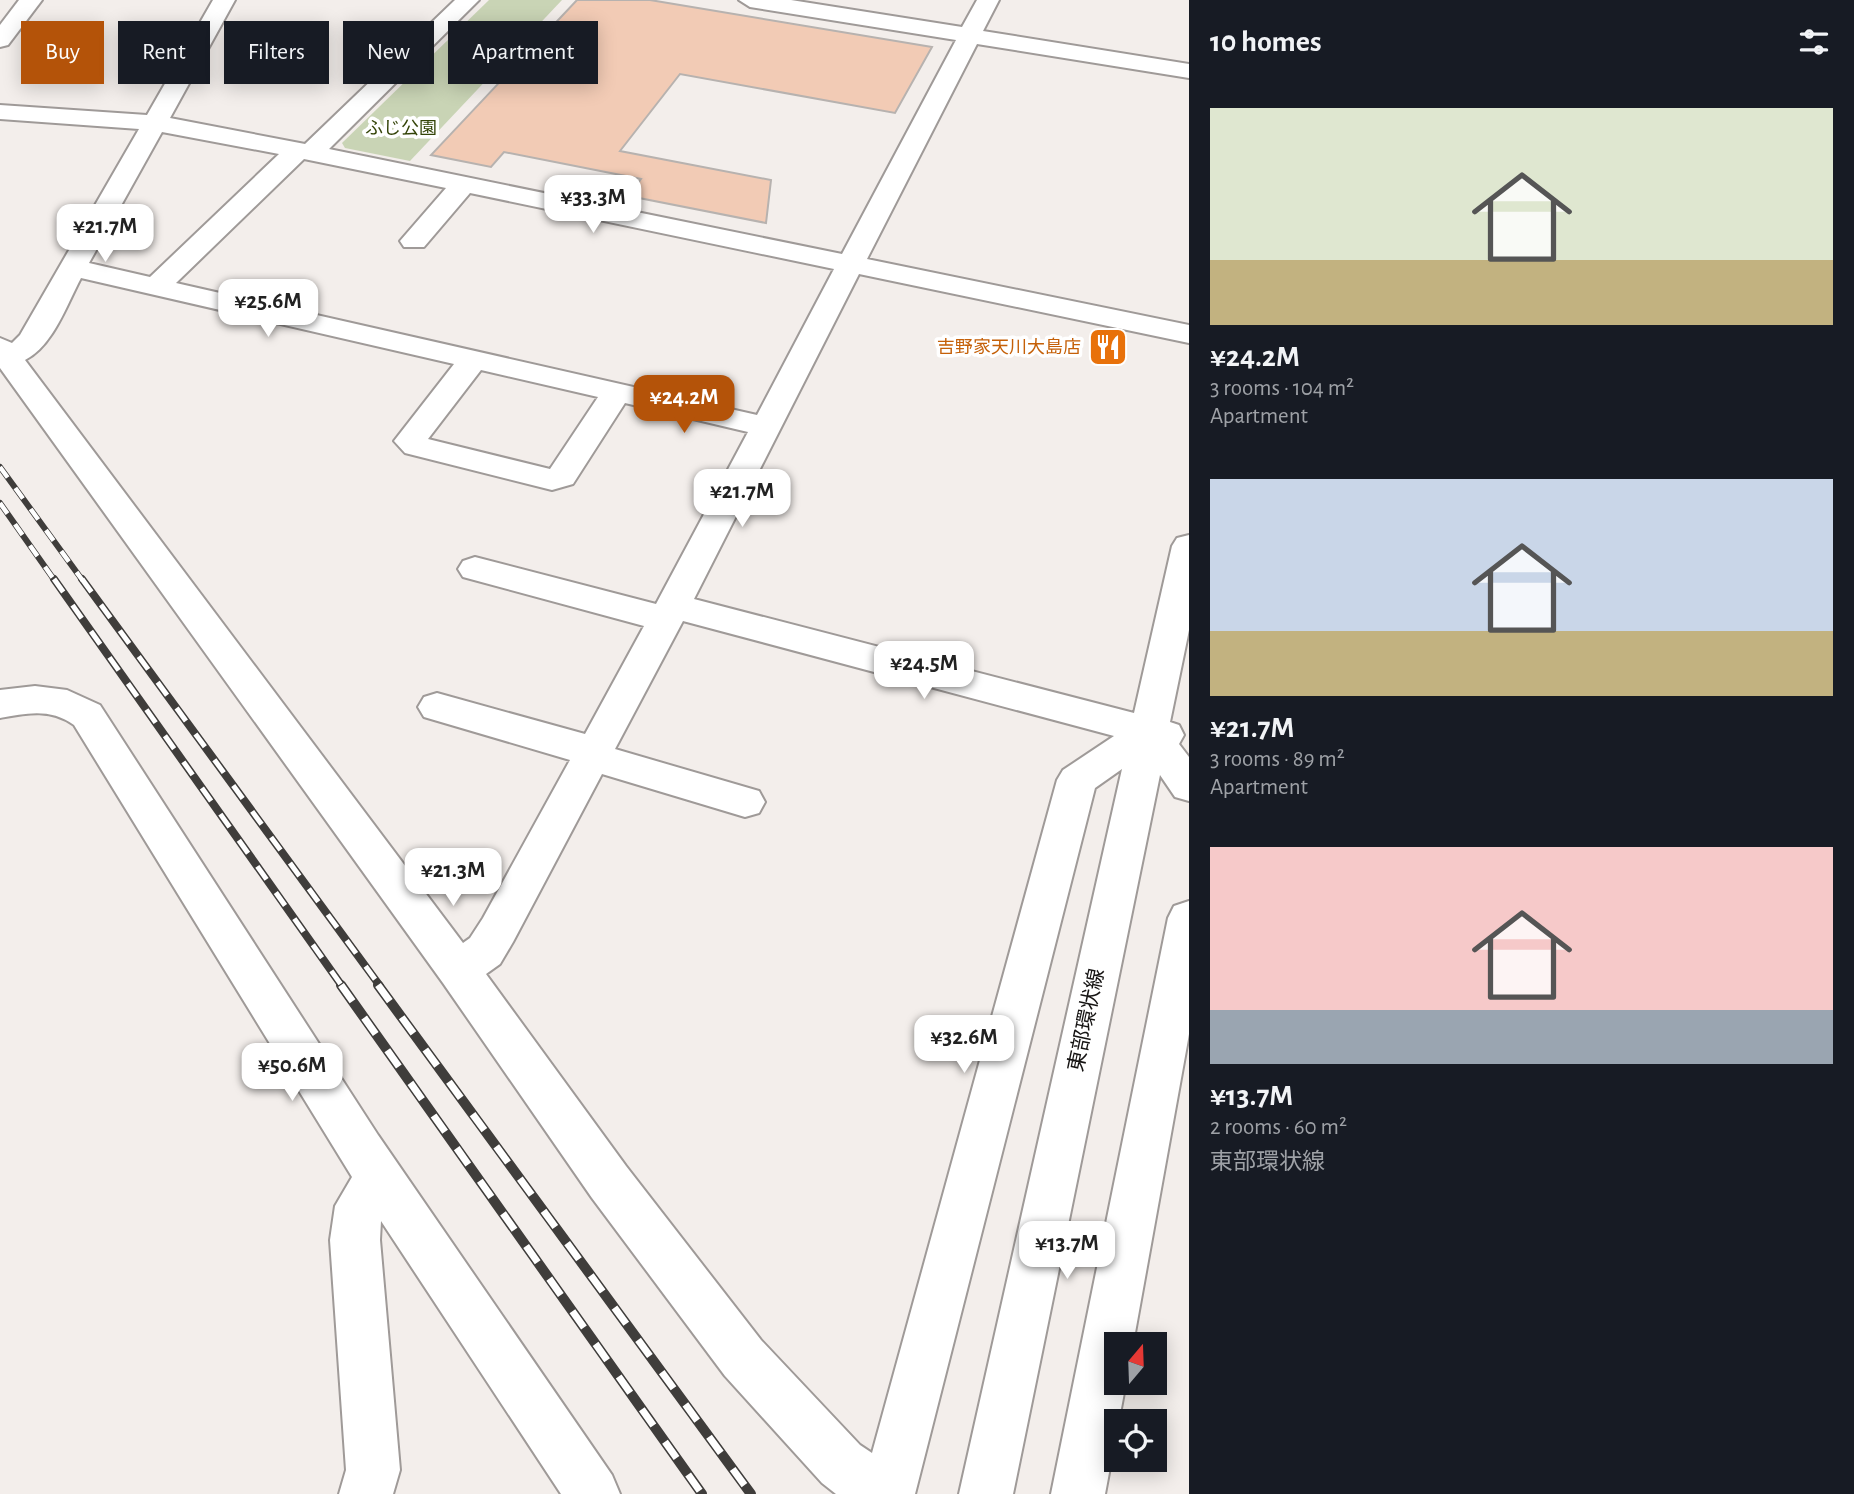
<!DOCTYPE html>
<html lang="en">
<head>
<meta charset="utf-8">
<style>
	:root { --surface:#171b24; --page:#242831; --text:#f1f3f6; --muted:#9ea1a6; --accent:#b45309 }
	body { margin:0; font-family:"Alegreya Sans","Noto Sans JP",sans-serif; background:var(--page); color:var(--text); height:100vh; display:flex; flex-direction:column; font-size:26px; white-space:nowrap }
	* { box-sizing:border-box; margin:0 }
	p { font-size:23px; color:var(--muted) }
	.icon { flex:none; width:38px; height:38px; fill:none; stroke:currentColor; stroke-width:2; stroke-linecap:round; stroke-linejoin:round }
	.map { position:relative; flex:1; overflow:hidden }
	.sheet { display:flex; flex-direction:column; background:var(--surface); width:665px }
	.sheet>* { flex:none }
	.banner { position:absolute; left:21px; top:21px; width:665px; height:63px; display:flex; gap:14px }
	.needle { width:46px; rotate:19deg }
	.fabs { position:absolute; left:1104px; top:1332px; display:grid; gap:14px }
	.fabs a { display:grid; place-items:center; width:63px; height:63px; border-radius:0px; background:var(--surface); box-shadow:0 4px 18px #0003; font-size:35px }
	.price { position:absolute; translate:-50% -60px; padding:0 16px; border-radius:14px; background:#fff; color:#222; font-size:23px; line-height:46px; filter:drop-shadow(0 2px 4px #0008) }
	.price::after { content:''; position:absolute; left:50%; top:42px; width:21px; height:16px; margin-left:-10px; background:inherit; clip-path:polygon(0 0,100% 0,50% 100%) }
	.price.active { background:var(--accent); color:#fff }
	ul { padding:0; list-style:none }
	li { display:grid; align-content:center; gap:14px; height:371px; padding:0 21px }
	li span { display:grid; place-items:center; height:217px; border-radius:0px; color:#555 }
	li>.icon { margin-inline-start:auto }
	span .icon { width:126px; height:126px; fill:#fffc; stroke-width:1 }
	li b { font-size:30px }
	h2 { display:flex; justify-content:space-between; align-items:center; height:84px; padding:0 21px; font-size:30px }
	.tag { padding:0 24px; border-radius:0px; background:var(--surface); box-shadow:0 4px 18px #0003; font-size:24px; line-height:63px }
	.tag.active { background:var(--accent); color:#fff }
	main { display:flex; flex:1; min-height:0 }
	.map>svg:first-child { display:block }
	.green { fill:#c9d4b5 }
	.building { fill:#f2cbb5; stroke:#b7b2af; stroke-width:2 }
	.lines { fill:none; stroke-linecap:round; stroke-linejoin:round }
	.minor-casing { stroke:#9f9a98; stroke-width:4 }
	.minor { fill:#fff; fill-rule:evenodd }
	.rail-far2-casing { stroke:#3f3d3b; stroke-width:6 }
	.rail-far1-casing { stroke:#3f3d3b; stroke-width:8 }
	.rail-casing { stroke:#3f3d3b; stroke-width:10 }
	.rail-far2 { stroke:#fff; stroke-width:4.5; stroke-dasharray:13; stroke-linecap:butt }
	.rail-far1 { stroke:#fff; stroke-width:5; stroke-dasharray:16; stroke-linecap:butt }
	.rail { stroke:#fff; stroke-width:7; stroke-dasharray:20; stroke-linecap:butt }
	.labels { text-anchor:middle; stroke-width:7; stroke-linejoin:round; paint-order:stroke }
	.far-park-label { font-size:18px; fill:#344408; stroke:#fff }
	.far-food-label { font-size:18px; fill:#c56008; stroke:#fff; text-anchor:end }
	.street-label { font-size:21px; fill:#151312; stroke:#fff }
</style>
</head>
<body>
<main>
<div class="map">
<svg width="1189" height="1494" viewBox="0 0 1189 1494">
	<rect width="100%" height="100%" fill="#f3eeeb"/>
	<polygon class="green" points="489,0 562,0 410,161 345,148 342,143"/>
	<polygon class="building" points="577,0 650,0 932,47 895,113 680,74 620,151 771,180 766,223 629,196 641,179 504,152 491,167 431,155"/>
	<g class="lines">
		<g class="minor-casing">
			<g id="minor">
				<polygon points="19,0 42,0 8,45 0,47 0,25"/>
				<path d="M213 0H235L170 118 305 144 455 0H479L329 149 842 254 956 40 750 7 739 0H791L962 27 977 0H999L983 31 1189 64V78L977 44 867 259 1189 325V343L859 274 694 599 1134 713 1172 546 1177 538 1189 535V630L1170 722 1179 725 1184 735 1179 744 1189 757V801L1175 797 1160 775 1013 1494H959L1122 769 1095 788 915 1494H836L822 1483 725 1376 592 1198 443 983 0 368V338L12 343 20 335 139 129 0 119V105L147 115ZM162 132 279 154 150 277 89 263ZM304 159 446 188 400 241 404 247H424L470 193 834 269 757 415 176 283ZM81 278 454 364 394 441 405 453 552 490 573 484 625 403 748 432 656 604 475 557 463 561 458 569 463 577 644 626 585 734 437 693 424 697 418 707 424 717 570 760 483 918 470 938 463 943 25 360C53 346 67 304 81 278ZM481 370 598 397 550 469 428 439ZM683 621 1114 736 1063 770 1057 780 872 1453 860 1445 761 1340 626 1166 486 974 500 964 513 942 602 774 745 817 759 813 765 802 759 791 615 749Z"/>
				<path d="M35 686 67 690 100 705 378 1135 612 1475 620 1494H561L381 1221 380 1240 400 1470 393 1494H339L346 1470 330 1240 335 1206 352 1177 74 725C51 708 27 713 0 718V690Z"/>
				<polygon points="1189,901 1189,1034 1133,1344 1116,1344 1116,1382 1126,1382 1105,1494 1051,1494 1168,918 1174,906"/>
			</g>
		</g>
		<use href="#minor" class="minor"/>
		<g class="rail-far2-casing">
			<g id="rail-far2">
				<polyline points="0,467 83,581"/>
				<polyline points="0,503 55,581"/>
			</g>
		</g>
		<g class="rail-far1-casing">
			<g id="rail-far1">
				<polyline points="54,579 342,986"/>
				<polyline points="82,579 380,986"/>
			</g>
		</g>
		<g class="rail-casing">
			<g id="rail">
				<polyline points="341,985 702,1494"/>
				<polyline points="378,985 751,1494"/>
			</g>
		</g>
		<use href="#rail-far2" class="rail-far2"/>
		<use href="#rail-far1" class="rail-far1"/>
		<use href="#rail" class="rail"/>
	</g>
	<defs>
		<g id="restaurant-square" transform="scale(2.0125)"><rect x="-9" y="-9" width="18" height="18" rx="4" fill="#e8710a" stroke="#fff"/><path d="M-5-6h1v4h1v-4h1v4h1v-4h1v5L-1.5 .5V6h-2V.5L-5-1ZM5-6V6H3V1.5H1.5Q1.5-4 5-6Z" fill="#fff"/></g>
	</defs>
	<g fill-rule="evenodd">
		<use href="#restaurant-square" x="1108" y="347"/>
	</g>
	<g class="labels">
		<g class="far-park-label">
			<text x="401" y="134">ふじ公園</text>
		</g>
		<g class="far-food-label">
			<text x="1081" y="353">吉野家天川大島店</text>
		</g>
		<g class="street-label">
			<text transform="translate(1086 1020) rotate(-78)" y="7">東部環状線</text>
		</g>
	</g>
</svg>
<div class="fabs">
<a><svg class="needle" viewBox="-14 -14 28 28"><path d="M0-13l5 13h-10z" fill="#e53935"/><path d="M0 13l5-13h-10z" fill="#9ea1a6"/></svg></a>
<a><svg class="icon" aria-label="locate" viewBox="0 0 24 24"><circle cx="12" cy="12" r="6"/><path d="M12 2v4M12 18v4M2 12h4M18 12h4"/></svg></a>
</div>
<b class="price" style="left:593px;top:235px">¥33.3M</b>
<b class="price" style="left:105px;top:264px">¥21.7M</b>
<b class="price" style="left:268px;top:339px">¥25.6M</b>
<b class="price active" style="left:684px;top:435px">¥24.2M</b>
<b class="price" style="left:742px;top:529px">¥21.7M</b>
<b class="price" style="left:924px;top:701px">¥24.5M</b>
<b class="price" style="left:453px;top:908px">¥21.3M</b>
<b class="price" style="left:964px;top:1075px">¥32.6M</b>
<b class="price" style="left:292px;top:1103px">¥50.6M</b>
<b class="price" style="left:1067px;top:1281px">¥13.7M</b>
<div class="banner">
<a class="tag active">Buy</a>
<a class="tag">Rent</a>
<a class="tag">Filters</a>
<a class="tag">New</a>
<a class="tag">Apartment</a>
</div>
</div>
<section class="sheet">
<h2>10 homes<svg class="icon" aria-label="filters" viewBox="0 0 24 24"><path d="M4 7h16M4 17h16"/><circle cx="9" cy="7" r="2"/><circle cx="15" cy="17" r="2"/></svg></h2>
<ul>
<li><span style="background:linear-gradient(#dfe7d0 70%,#c2b280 0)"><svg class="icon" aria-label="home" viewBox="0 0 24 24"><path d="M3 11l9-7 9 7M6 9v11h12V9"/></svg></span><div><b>¥24.2M</b><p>3 rooms · 104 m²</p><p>Apartment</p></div></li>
<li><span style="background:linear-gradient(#c9d6e8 70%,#c2b280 0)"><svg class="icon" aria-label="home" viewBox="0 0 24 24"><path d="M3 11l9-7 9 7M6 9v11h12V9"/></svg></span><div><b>¥21.7M</b><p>3 rooms · 89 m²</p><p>Apartment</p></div></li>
<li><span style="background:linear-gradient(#f6c9c9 75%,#9aa5b1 0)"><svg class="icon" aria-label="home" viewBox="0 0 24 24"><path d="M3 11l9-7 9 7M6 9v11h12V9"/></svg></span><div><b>¥13.7M</b><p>2 rooms · 60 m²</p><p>東部環状線</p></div></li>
</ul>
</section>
</main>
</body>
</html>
